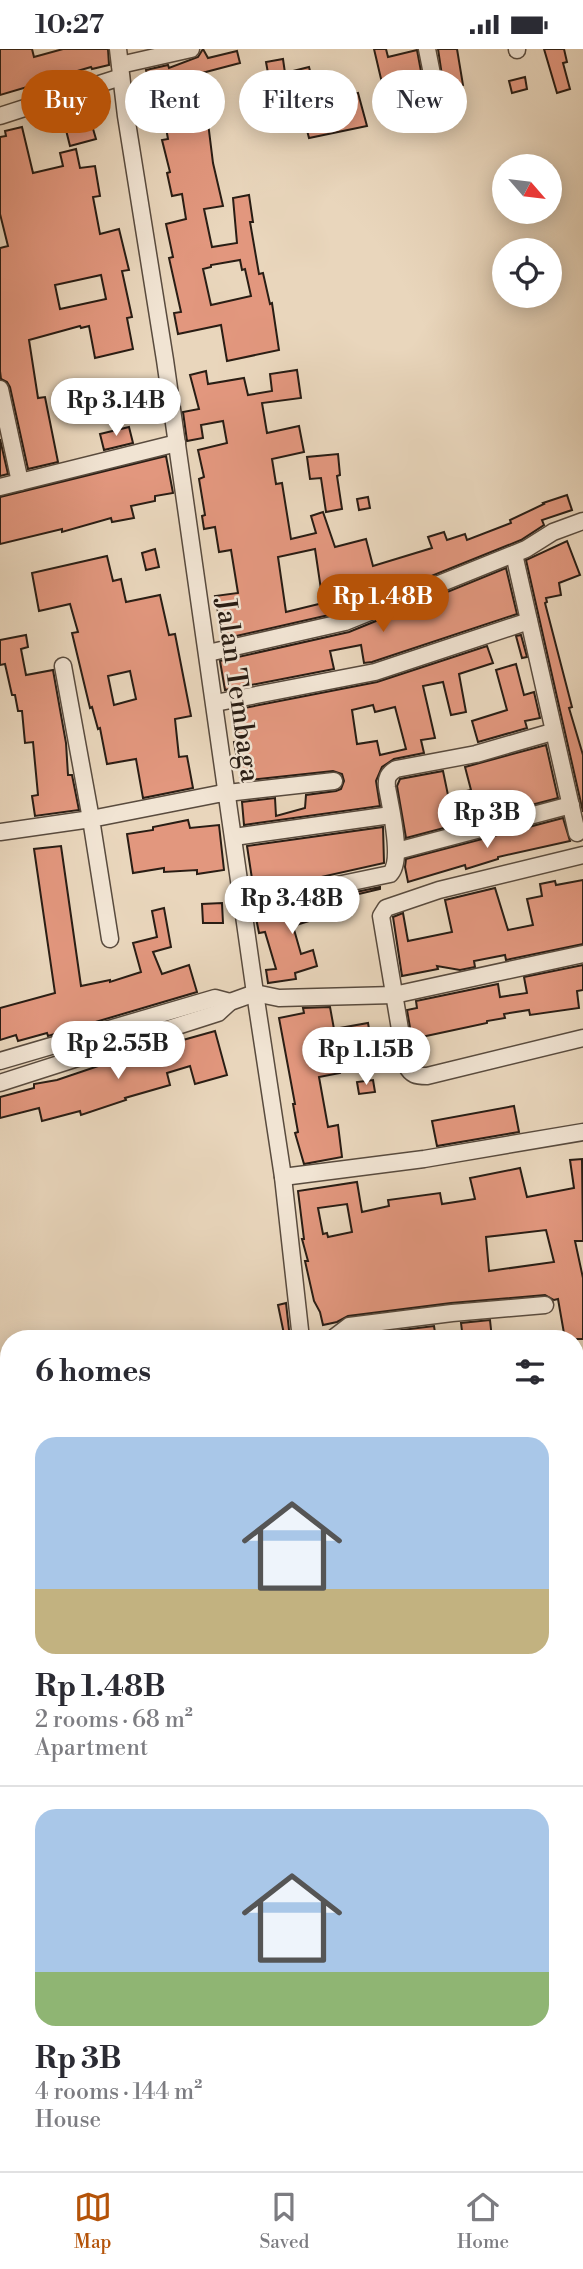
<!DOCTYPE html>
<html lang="en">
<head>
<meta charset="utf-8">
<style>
	:root { --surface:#fff; --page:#f7f7f7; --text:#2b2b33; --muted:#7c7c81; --line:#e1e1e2; --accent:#b45309 }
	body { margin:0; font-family:"Libre Bodoni",serif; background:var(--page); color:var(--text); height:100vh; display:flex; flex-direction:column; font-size:26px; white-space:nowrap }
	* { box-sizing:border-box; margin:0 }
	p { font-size:23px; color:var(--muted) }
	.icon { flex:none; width:38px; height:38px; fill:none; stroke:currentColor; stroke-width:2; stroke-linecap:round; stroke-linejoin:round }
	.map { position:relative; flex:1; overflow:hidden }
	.sheet { position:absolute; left:0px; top:1281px; width:584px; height:842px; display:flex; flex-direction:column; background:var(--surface); border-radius:28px 28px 0 0; box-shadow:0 4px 18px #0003 }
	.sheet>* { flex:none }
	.guide { position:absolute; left:21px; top:21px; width:542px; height:63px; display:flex; gap:14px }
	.needle { width:46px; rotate:118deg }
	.controls { position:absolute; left:492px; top:105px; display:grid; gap:14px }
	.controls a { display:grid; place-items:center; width:70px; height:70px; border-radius:50%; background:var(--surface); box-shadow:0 4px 18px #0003; font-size:35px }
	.price { position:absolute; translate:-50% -60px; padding:0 16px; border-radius:24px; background:#fff; color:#222; font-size:23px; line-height:46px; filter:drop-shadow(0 2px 4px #0008) }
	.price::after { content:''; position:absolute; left:50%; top:42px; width:21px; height:16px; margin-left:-10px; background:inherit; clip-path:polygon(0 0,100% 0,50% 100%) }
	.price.active { background:var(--accent); color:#fff }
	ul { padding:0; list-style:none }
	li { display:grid; align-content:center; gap:14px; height:371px; padding:0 35px }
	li+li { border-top:2px solid var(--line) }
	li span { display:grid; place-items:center; height:217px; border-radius:21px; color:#555 }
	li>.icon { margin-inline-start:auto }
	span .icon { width:126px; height:126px; fill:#fffc; stroke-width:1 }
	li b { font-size:30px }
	h2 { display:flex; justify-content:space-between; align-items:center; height:84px; padding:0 35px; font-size:30px }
	.pill { padding:0 24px; border-radius:32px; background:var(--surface); box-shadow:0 4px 18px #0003; font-size:24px; line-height:63px }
	.pill.active { background:var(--accent); color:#fff }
	.status { display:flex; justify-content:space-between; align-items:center; height:49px; padding:0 35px; background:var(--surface); direction:ltr }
	.status svg { height:19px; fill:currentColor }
	.dock { display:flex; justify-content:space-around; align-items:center; height:98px; border-top:2px solid var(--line); background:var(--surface); font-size:19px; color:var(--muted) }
	.dock a { display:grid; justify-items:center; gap:4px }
	.dock .active { color:var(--accent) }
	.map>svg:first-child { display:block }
	.building { fill:#e2977e; stroke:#291d14; stroke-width:2; fill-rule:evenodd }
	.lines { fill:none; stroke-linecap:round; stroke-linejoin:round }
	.minor-casing { stroke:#594b3e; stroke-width:19 }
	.minor { stroke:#f1e4d3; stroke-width:16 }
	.labels { text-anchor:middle; stroke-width:5; stroke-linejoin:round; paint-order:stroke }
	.street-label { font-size:28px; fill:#291d14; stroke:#f1e4d3 }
</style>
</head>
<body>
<div class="status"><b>10:27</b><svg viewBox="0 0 49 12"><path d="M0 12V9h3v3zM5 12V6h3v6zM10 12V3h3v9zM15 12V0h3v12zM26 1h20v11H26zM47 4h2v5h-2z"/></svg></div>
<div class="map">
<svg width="583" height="2122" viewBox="0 0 583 2122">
	<rect width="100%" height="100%" fill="#e9d6bc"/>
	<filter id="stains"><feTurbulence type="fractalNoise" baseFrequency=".00286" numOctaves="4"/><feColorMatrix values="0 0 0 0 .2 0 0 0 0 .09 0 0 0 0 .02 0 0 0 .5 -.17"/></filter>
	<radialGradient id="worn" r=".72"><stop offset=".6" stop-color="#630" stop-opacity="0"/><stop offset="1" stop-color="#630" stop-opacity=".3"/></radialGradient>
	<g class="building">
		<polygon points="0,0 32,0 34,8 63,0 108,0 109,16 92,20 91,18 40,33 41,38 28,42 27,38 0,46"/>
		<path d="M203 0 208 9 237 2 240 14 202 24 207 41H204L213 114 223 157 204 160 212 198 237 194 233 149 249 146 253 173H250L259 225 263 224 270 255 272 254 279 301 227 312 221 276 178 285 174 264 181 263 169 209 173 208 166 175 186 170 182 145 172 147 167 124 170 123 162 91 168 90 161 51 154 53 146 21 168 16 169 19 198 8ZM240 211 242 221 245 220 251 247 211 256 203 220 211 218V216Z"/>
		<polygon points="374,0 386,0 388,8 417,1 423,33 429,40 434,40 443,33 438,0 457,0 463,36 433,44 437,57 422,61 418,45 403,48 399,30 382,34"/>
		<polygon points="544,0 564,0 567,13 563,14 570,40 557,44"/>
		<polygon points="283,10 285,24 309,18 318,54 340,48 341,53 349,51 348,46 358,44 367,77 309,89 301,58 280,63 275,40 271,41 266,13"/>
		<polygon points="525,28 527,40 512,44 509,32"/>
		<polygon points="90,49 94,65 89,66 96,90 70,97 64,73 51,77 47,63"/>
		<path d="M22 78 33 124 63 117 60 104 76 100 80 119 95 117 100 147 93 148 100 185 119 180 129 221 122 222 132 268 127 269 133 300 95 309 89 277 81 279 80 277 29 291 38 349 45 348 58 413 28 420 10 338 7 333 1 330 0 322V199L8 197 0 165V88L6 87 5 82ZM101 226 106 250 60 260 55 236Z"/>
		<path d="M297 321 301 349 262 354 267 384 299 377 304 403 272 410 276 435 282 434 291 490 316 484 311 467 323 463 335 498 366 490 373 517 432 499 428 488 444 483 447 491 465 485 467 491 511 474 510 471 544 455 543 454 567 446 572 461 542 471 544 476 521 491 342 563 223 590 215 547 238 544 231 501 219 503 215 478 204 480 202 467 205 466 199 430 204 428 198 401 227 394 223 372 201 376 203 389 187 392 183 363 199 360 190 326 206 322 208 335 244 329 248 346 272 342 270 325ZM315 500 323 554 286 563 278 508Z"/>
		<polygon points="129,378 133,394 104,401 100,385"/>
		<polygon points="0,390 8,425 0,427"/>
		<polygon points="338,405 340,426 337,427 342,460 326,463 321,429 310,430 307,408"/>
		<polygon points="166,407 173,444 155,447 155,452 131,457 134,469 112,473 111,469 62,483 62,480 0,495 0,448"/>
		<polygon points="368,448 370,459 359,461 357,450"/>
		<polygon points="567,492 580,526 559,534 561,546 546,549 547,553 545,554 572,658 569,659 583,706 583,763 526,511"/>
		<polygon points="155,500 159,518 146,521 142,504"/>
		<path d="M107 507 113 532 121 530 126 553 160 546 169 586 175 585 191 667 175 670 179 708 187 707 193 739 143 749 136 710 107 715 100 679 98 680 92 658 90 659 72 584 78 583 70 555 39 562 32 524ZM130 622 136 650 114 656 108 627Z"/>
		<polygon points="506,519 517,565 372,613 364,614 361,596 330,602 334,620 225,641 220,612 349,583"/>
		<polygon points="26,586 28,598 21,600 26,626 53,621 66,694 68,726 72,726 79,761 35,767 32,747 38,746 33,693 25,694 22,662 18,662 15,646 12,646 5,615 0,616 0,591"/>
		<polygon points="521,586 527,608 522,609 516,587"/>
		<path d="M487 597 493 614 459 625 466 663 451 666 443 633 423 637 435 689 421 691 424 704 394 710 382 718 376 732 380 757 244 776 242 753 275 749 276 767 305 759 306 746 336 742 341 740 344 732 342 725 333 722 241 732 234 693 240 692 234 661 377 633ZM373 656 375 663 395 658 406 700 380 706 377 692 357 695 352 661Z"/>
		<polygon points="516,615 524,646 534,643 540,669 525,672 527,679 478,693 472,672 507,661 496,621"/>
		<polygon points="546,696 558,749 406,789 397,737 400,730 443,722 448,746 471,741 465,718"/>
		<polygon points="563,769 570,792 498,808 498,810 466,820 465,816 408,833 405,818 406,810"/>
		<polygon points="188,771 190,779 219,776 224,821 197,825 197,821 164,823 164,819 133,824 127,785 153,781 153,778"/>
		<polygon points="383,778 384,814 254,843 247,797"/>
		<polygon points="61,797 81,937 110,931 110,933 141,923 133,894 157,888 152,862 164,859 171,898 153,903 162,925 189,916 197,943 48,987 47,984 18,992 16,986 0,991 0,959 55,944 34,800"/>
		<polygon points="583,831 583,895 506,911 505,906 474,912 475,918 460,921 437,917 438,920 402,927 393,868 403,864 408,892 452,883 445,851 495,839 508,881 533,876 527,850 542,847 540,835 555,832 556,836"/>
		<polygon points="380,838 380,840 325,853 328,866 293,877 301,905 313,901 317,917 295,924 296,930 268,934 266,921 276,920 265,883 259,884 255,864"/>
		<polygon points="222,854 223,874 203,874 202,855"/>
		<polygon points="583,916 583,941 577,942 579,959 530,966 529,961 504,965 505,969 487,972 487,974 412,990 407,961 417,959 416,952 498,935 500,948 527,944 524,928"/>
		<polygon points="330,958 334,980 368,974 372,997 337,1004 340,1024 319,1028 328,1078 338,1076 342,1108 304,1115 295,1084 298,1083 293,1055 295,1055 279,969 304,964 303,959"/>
		<polygon points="215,982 227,1026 195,1035 190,1017 167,1024 170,1036 125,1049 126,1051 81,1066 80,1062 42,1072 39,1059 0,1069 0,1048 34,1039 34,1035 57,1031 113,1012 114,1015 131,1010 133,1014 168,1004 166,999 184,994 183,991"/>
		<polygon points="373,1031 375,1043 359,1045 357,1033"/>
		<polygon points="514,1057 519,1083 437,1097 432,1072"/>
		<path d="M582 1110 583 1192H575L583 1229V1290H565L558 1250 554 1251 545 1246 451 1254 348 1267 337 1273 323 1276 320 1263 314 1252 305 1212H308L302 1190H304L298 1142 357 1133 362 1163 389 1157 388 1151 440 1144 442 1155 475 1150 470 1129 520 1119 527 1148 574 1139 570 1111ZM347 1155 352 1183 328 1188 327 1184 323 1185 318 1159ZM546 1181 554 1213 489 1222 486 1188Z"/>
		<polygon points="286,1254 290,1290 285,1290 278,1256"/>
		<polygon points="490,1271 492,1290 463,1290 461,1274"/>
		<polygon points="434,1277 436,1290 350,1290 353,1287"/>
	</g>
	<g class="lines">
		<g class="minor-casing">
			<g id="minor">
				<polyline points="118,0 126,67 165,311 255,944 283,1128 301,1290"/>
				<polyline points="427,0 433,30"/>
				<polyline points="517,0 517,1"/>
				<polyline points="120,16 191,0"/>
				<polyline points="0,67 121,28"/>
				<polyline points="0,340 20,433"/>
				<polyline points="0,438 177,394"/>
				<polyline points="514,505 577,784"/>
				<polyline points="208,604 345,573 526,500 553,483 583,472"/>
				<polyline points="215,654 375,623 529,572"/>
				<polyline points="0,783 91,770 63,617"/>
				<polyline points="234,788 391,766"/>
				<polyline points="397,802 571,756"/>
				<path d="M583 806 439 841 386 859 381 867 406 1016C411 1026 416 1027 427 1027L583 989"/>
				<path d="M242 856 390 825C404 811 390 757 387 738 386 729 388 725 396 720L476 705 552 683"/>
				<polyline points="110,890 91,770 218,745 334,732"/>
				<polyline points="0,1012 215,949 230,953"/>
				<polyline points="0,1034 218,964 230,953 255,944 279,949 394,946 583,905"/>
				<polyline points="283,1128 424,1110 583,1083"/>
				<polyline points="332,1290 349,1277 452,1264 545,1256"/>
				<polyline points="576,1354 583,1352"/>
				<polyline points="0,1437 9,1435"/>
				<polyline points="576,1587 583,1634"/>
				<polyline points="576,1653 583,1653"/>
				<polyline points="0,1666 9,1664"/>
				<polyline points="576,1723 583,1722"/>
				<polyline points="576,1792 583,1791"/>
				<polyline points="0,1794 9,1792"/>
				<polyline points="0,1865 9,1863"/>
				<polyline points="576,1867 583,1866"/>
				<polyline points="576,1911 583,1911"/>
				<polyline points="0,1938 9,1936"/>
				<polyline points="576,1978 583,1978"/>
				<polyline points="0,2005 9,2003"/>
				<polyline points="0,2076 9,2074"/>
				<polyline points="26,2114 28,2122"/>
				<polyline points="95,2114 97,2122"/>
				<polyline points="417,2114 419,2122"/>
				<polyline points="164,2122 169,2114"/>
			</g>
		</g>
		<use href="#minor" class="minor"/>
	</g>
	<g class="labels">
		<g class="street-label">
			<text transform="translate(239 641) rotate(82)" y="10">Jalan Tembaga</text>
		</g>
	</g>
	<rect width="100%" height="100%" filter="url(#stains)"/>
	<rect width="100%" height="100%" fill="url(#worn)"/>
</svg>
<div class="controls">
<a><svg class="needle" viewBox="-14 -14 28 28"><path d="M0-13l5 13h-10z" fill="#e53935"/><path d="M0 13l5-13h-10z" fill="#7c7c81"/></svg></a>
<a><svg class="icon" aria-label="locate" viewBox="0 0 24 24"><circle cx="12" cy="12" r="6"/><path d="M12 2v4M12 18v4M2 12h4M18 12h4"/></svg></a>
</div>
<b class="price" style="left:116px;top:389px">Rp 3.14B</b>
<b class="price active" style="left:383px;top:585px">Rp 1.48B</b>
<b class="price" style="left:487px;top:801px">Rp 3B</b>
<b class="price" style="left:292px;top:887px">Rp 3.48B</b>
<b class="price" style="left:118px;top:1032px">Rp 2.55B</b>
<b class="price" style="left:366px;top:1038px">Rp 1.15B</b>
<div class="guide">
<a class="pill active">Buy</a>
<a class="pill">Rent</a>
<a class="pill">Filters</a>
<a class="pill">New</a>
</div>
<section class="sheet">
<h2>6 homes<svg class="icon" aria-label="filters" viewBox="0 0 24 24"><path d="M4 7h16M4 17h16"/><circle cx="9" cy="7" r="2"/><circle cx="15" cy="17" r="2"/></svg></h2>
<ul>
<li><span style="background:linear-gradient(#a9c7e8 70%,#c2b280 0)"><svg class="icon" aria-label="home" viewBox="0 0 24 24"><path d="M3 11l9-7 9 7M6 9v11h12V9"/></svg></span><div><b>Rp 1.48B</b><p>2 rooms · 68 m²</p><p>Apartment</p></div></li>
<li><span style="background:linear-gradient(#a9c7e8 75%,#8fb573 0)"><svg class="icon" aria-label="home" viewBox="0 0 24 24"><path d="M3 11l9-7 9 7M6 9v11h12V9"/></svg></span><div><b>Rp 3B</b><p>4 rooms · 144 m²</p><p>House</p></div></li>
</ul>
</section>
</div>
<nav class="dock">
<a class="active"><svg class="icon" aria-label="map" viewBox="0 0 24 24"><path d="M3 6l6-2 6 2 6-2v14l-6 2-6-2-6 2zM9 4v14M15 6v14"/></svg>Map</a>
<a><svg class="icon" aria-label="saved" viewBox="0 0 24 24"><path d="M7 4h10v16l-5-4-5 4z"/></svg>Saved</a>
<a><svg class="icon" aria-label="home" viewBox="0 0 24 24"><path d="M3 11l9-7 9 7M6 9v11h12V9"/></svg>Home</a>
</nav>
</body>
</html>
